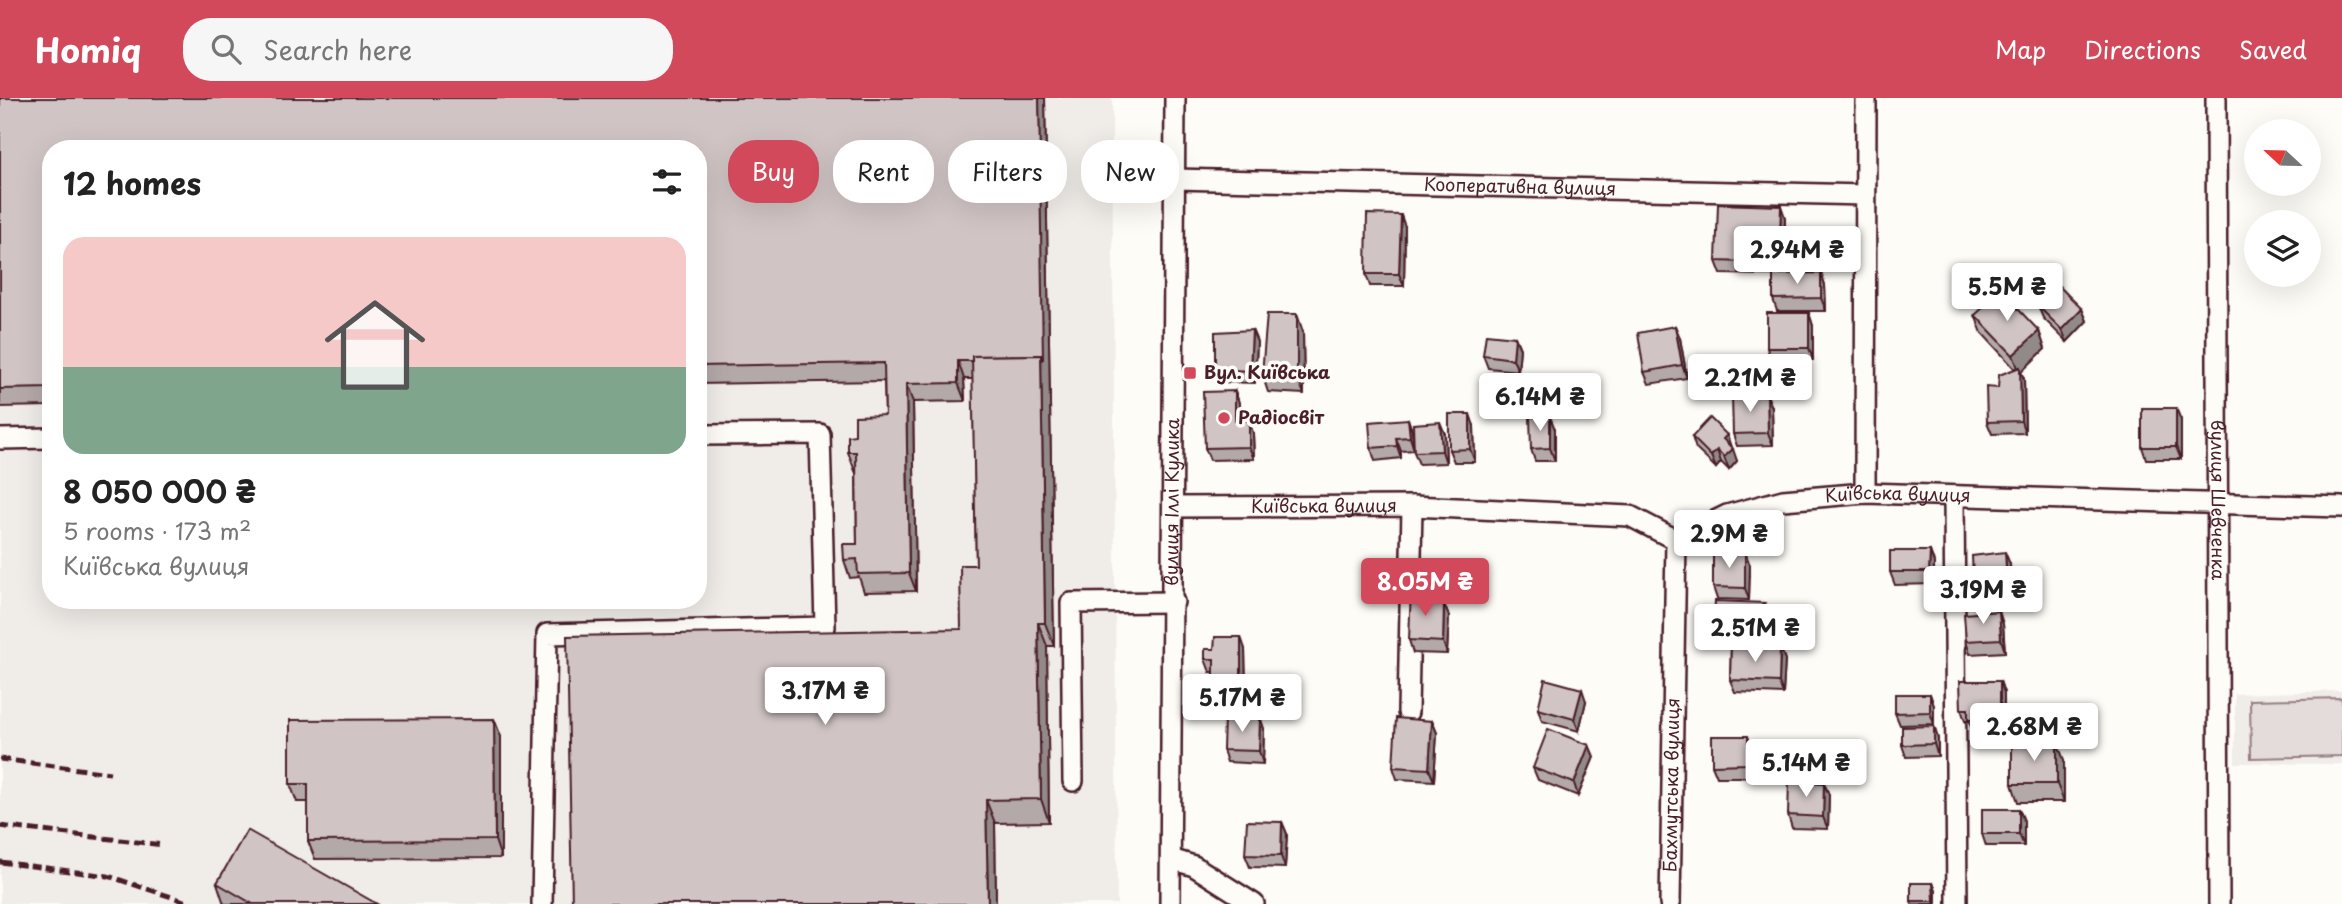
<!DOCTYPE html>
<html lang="en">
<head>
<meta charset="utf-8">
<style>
	:root { --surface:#fff; --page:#f6f6f6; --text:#222; --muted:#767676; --accent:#d1495b }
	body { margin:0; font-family:"Playpen Sans",sans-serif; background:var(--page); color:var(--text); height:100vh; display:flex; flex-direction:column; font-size:26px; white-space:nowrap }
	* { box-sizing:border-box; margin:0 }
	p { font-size:23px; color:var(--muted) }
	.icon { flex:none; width:38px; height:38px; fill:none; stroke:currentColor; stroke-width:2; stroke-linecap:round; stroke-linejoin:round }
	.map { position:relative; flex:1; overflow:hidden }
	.panel { position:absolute; left:42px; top:42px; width:665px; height:469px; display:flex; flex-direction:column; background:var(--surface); border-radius:28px; box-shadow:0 7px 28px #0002 }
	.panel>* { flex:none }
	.hud { position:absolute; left:728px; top:42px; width:665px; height:63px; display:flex; gap:14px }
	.needle { width:46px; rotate:292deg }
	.buttons { position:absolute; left:2244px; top:21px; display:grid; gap:14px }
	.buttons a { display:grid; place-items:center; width:77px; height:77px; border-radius:50%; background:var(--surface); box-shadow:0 7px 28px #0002; font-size:35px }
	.price { position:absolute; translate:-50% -60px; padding:0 16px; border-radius:7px; background:#fff; color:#222; font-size:23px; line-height:46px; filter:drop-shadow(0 2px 4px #0008) }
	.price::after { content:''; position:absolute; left:50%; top:42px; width:21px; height:16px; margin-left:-10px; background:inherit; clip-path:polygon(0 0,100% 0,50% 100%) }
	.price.selected { background:var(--accent); color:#fff }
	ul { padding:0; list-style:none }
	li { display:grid; align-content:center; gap:14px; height:371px; padding:0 21px }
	li span { display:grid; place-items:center; height:217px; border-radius:21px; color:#555 }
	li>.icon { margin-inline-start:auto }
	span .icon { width:126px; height:126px; fill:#fffc; stroke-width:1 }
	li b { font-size:30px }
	h2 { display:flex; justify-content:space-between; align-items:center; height:84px; padding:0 21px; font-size:30px }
	.tag { padding:0 24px; border-radius:28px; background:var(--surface); box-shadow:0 7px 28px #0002; font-size:24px; line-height:63px }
	.tag.selected { background:var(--accent); color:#fff }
	header { display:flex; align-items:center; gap:42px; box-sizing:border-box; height:98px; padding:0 35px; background:var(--accent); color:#fff }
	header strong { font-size:33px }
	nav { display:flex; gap:38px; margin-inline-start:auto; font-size:24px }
	.search { width:490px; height:63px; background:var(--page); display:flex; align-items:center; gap:18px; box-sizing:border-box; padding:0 24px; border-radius:28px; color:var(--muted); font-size:26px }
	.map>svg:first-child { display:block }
	.built { fill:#f0ece8; fill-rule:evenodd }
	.green { fill:#e3dcda; stroke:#967e82; stroke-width:2 }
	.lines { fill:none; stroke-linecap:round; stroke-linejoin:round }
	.minor-casing { stroke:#4a1f2b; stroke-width:24 }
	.minor { stroke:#fdfcf7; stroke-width:19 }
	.rail { stroke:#4a1f2b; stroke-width:5; stroke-dasharray:10 5; stroke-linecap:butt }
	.wall { fill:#b3a9a9; stroke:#4a1f2b; stroke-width:2 }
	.shaded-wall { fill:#928a89; stroke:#4a1f2b; stroke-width:2 }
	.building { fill:#d0c5c4; stroke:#4a1f2b; stroke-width:2 }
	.poi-dot { fill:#d1495b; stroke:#fdfcf7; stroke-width:2.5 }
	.labels { text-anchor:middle; stroke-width:7; stroke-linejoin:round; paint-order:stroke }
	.street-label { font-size:18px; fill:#4a1f2b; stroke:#fdfcf7 }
	.poi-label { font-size:18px; font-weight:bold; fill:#4a1f2b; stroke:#fdfcf7; text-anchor:start }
</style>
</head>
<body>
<header>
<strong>Homiq</strong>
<div class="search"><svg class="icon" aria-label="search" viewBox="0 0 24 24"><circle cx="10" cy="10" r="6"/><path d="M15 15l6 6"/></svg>Search here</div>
<nav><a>Map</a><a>Directions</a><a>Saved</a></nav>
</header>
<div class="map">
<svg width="2342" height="806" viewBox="0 0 2342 806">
	<rect width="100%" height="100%" fill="#fdfcf7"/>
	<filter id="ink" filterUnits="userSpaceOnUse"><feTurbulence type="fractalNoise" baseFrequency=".0143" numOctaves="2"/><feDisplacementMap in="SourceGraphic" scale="14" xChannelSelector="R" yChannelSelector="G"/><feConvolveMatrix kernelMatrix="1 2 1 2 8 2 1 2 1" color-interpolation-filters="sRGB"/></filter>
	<g filter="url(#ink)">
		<g class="built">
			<path d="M0 0H1112L1117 806H0ZM51 51H698V502H51Z"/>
			<polygon points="2342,593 2342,666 2235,665 2235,596"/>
		</g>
		<polygon class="green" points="2342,600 2342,658 2251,660 2250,602"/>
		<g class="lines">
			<g class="minor-casing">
				<g id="minor">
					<path id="s1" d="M2216 0 2219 806"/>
					<path id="s2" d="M1174 81 1865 97"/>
					<polyline points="0,341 51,340"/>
					<polyline points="1865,395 1866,0"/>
					<polyline points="1954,400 1957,806"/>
					<path id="s3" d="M1174 409 1412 408 1630 418 1676 442 1727 417 1783 402 1865 395 2342 409"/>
					<polyline points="1408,614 1412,408"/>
					<polyline points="1073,683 1071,505 1174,504"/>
					<polyline points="1171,761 1194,768 1254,806"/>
					<polyline points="542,806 547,536 825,529 820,336 698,337"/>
					<path id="s4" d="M1170 806 1175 0"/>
					<path id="s5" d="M1670 806 1676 442"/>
				</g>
			</g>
			<use href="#minor" class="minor"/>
			<g class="rail">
				<polyline points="0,661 110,675"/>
				<polyline points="0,728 163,747"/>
				<polyline points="0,764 108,778 193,806"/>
			</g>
		</g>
		<g class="wall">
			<polygon points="0,0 1045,0 1054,548 1047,548 1049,724 995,725 996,806 961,531 976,467 973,281 964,281 965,303 913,304 916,493 864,494 859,479 850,480 844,462 857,446 856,372 855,373 848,354 855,337 885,317 884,283 698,286 698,51 51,51 51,308 0,309"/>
			<polygon points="1781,108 1785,120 1784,175 1821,175 1825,187 1826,213 1777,213 1773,201 1773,177 1721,176 1716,163"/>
			<polygon points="1405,129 1404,188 1370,188 1366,176"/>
			<polygon points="2038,208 2082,211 2087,223 2067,244 2043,220"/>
			<polygon points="1809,215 1813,228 1813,262 1771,262 1767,250"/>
			<polygon points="1975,217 2039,233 2045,251 2021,274 2024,281 2025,335 1992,336 1987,324 2015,271 1982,235"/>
			<polygon points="1675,228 1680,240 1687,280 1649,286 1644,274"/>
			<polygon points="1252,232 1257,244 1255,285 1219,284 1215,271"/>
			<polygon points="1303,234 1304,296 1268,294 1262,276"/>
			<polygon points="1515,239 1520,251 1518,273 1488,270 1483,257"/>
			<polygon points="1235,293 1239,305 1240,323 1249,323 1253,335 1254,361 1210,362 1205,350"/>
			<polygon points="1772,309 1773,347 1737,348 1733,336"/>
			<polygon points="1408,321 1412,333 1414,352 1401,353 1401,360 1375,363 1371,350"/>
			<polygon points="2181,322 2181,361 2146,361 2142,349"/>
			<polygon points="1474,328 1475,364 1454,364 1449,352"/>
			<polygon points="1555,331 1555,363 1535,363 1531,351"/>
			<polygon points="1445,336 1446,365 1419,366 1414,354"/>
			<polygon points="1692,339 1731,349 1737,363 1729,372 1721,364 1716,370 1696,351"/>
			<polygon points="1760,425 1762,431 1762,445 1751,445 1748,439"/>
			<polygon points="1930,453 1934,465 1934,486 1895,487 1890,474"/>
			<polygon points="2010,466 2011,497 1989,498 1987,492 1977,492 1973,480"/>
			<polygon points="1750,467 1749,502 1717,501 1713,489"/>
			<polygon points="1429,490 1433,505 1449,518 1447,556 1413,555 1409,542"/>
			<polygon points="1769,517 1768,549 1780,549 1785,562 1783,596 1735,594 1730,582 1731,548 1718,547 1713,535"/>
			<polygon points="2003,526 2005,554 1970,556 1966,543"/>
			<polygon points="1245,551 1246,592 1219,592 1214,579 1214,574 1210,574 1205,561"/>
			<polygon points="2000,583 2004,595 2004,633 1973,634 1969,623 1965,623 1961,611"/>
			<polygon points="1930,596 1934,608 1934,626 1900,627 1895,615"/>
			<polygon points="1586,603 1579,633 1542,623 1538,611"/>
			<polygon points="1260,619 1264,631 1263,666 1227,664 1223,652"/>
			<polygon points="494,621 501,639 501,760 315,761 308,743 308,704 297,704 290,686"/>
			<polygon points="1432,623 1437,635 1434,683 1397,681 1393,669"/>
			<polygon points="1934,628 1938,641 1938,658 1906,659 1902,647"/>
			<polygon points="1589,647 1594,659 1578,698 1538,682 1533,670"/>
			<polygon points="1752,650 1753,679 1717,679 1712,667"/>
			<polygon points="2064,662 2064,704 2018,704 2012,686"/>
			<polygon points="1824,685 1829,697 1828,731 1792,730 1788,717"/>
			<polygon points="2019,711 2024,723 2024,748 1986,748 1982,736"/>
			<polygon points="1282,724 1287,736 1285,770 1250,769 1245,757"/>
			<polygon points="217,785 377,806 224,806"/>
			<polygon points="1933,785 1936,792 1936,806 1912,806 1911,803"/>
		</g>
		<g class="shaded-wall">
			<polygon points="1039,0 1045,0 1054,548 1045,525 1041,257"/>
			<polygon points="1781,108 1785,120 1784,177 1779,165"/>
			<polygon points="1401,117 1405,129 1404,188 1399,176"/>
			<polygon points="1821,175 1825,187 1826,213 1821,200"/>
			<polygon points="2082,211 2087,223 2067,244 2062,232"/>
			<polygon points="1809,215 1813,228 1813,262 1809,250"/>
			<polygon points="1297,216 1303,234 1304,296 1297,278"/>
			<polygon points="1675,228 1680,240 1687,280 1682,267"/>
			<polygon points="1252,232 1257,244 1255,285 1250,273"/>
			<polygon points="2039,233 2045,251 2021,274 2024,281 2025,335 2021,323 2020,275 2013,257"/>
			<polygon points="1515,239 1520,251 1518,273 1513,261"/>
			<polygon points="958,263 964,281 965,303 958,285"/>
			<polygon points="906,286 913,304 916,493 909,475"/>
			<polygon points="1235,293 1239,305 1240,335 1235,323"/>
			<polygon points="1767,297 1772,309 1773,347 1768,335"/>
			<polygon points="2176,310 2181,322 2181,361 2176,349"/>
			<polygon points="1470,316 1474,328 1475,364 1470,351"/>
			<polygon points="1550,319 1555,331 1555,363 1550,350"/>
			<polygon points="1408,321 1412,333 1414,352 1410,339"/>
			<polygon points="1249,323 1253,335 1254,361 1249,349"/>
			<polygon points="1440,324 1445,336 1446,365 1442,353"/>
			<polygon points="1727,337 1731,349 1723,341"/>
			<polygon points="1396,340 1401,353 1401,360 1397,348"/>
			<polygon points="1733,351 1737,363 1729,372 1724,359"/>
			<polygon points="1717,352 1721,364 1716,370 1711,358"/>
			<polygon points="1760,425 1762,431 1762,445 1760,439"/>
			<polygon points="1930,453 1934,465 1934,486 1929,474"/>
			<polygon points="1745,454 1750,467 1749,502 1745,490"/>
			<polygon points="2005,454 2010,466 2011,497 2007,485"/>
			<polygon points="1429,490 1433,503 1432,517 1428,505"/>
			<polygon points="1765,505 1769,517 1768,549 1764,536"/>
			<polygon points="1444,506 1449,518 1447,556 1443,544"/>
			<polygon points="1999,513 2003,526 2005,554 2001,541"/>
			<polygon points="1038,525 1047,548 1049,724 1041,701"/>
			<polygon points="1241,539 1245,551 1246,592 1241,579"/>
			<polygon points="1780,549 1785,562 1783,596 1779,584"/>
			<polygon points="2000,583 2004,595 2004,633 2000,621"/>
			<polygon points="1582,591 1586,603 1579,633 1574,621"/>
			<polygon points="1930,596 1934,608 1934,626 1930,614"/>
			<polygon points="1260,619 1264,631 1263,666 1259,653"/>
			<polygon points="494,621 501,639 501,760 495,742"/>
			<polygon points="1432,623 1437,635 1434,683 1429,671"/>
			<polygon points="1934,628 1938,641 1938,658 1934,646"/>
			<polygon points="1748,638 1752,650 1753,679 1748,666"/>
			<polygon points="2057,644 2064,662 2064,704 2057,686"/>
			<polygon points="1589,647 1594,659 1578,698 1574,685"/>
			<polygon points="1824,685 1829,697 1828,731 1823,719"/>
			<polygon points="986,702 995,725 996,806 988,806"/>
			<polygon points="2019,711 2024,723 2024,748 2019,736"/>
			<polygon points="1282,724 1287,736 1285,770 1281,758"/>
			<polygon points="1933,785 1936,792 1936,806 1935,806 1934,803"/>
		</g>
		<g class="building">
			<polygon points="0,0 1039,0 1043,262 1041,257 972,258 972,263 958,263 958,285 906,286 909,475 858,476 857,461 844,462 843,446 857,446 856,354 848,354 848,338 855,337 855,318 885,317 884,265 698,268 698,51 51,51 51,290 0,291"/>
			<polygon points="1718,106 1781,108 1779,165 1716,163"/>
			<polygon points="1367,116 1401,117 1399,176 1366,176"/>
			<polygon points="1821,175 1821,200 1773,201 1773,176"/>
			<polygon points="2058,187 2082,211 2062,232 2038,208"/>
			<polygon points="2001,193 2039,233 2013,257 1975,217"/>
			<rect x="1767" y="215" width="42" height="35"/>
			<polygon points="1267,216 1297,216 1297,278 1262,276"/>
			<polygon points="1675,228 1682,267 1644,274 1638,235"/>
			<polygon points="1252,232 1250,273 1215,271 1215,234"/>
			<polygon points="1486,236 1515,239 1513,261 1483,257"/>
			<polygon points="1041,257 1045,525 1038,525 1041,701 986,702 988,806 572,806 567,538 961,531 960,467 976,467 972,258"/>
			<polygon points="2020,269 2021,323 1987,324 1986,289 1998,290 1999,277"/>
			<polygon points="1235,293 1235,323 1249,323 1249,349 1205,350 1203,294"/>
			<polygon points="1767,297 1768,335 1733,336 1732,298"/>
			<rect x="2142" y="310" width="34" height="39"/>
			<polygon points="1449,316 1470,316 1470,351 1449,352"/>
			<polygon points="1530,319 1550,319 1550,350 1531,351"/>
			<polygon points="1710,320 1727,337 1723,341 1733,351 1724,359 1717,352 1711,358 1692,339"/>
			<polygon points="1408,321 1410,339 1396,340 1397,348 1371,350 1369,324"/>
			<polygon points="1440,324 1442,353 1414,354 1413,326"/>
			<rect x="1748" y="425" width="12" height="14"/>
			<polygon points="1890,453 1930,453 1929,474 1890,474"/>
			<polygon points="1713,454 1745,454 1745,490 1713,489"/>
			<polygon points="2005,454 2007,485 1985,486 1984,480 1973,480 1972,458"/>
			<polygon points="1411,490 1429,490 1428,505 1444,506 1443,544 1409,542"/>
			<polygon points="1715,503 1765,505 1764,536 1713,535"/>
			<polygon points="1999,513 2001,541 1966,543 1964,516"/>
			<polygon points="1215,539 1241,539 1241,579 1214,579 1214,561 1205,561 1205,551 1214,551"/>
			<polygon points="1731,547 1780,549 1779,584 1730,582"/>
			<polygon points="1545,581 1582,591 1574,621 1538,611"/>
			<polygon points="1960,583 2000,583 2000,621 1968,622 1968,611 1961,611"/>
			<polygon points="1895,596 1930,596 1930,614 1895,615"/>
			<polygon points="1224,618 1260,619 1259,653 1223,652"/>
			<polygon points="1396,620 1432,623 1429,671 1393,669"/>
			<polygon points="494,621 495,742 308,743 308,686 290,686 290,622"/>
			<polygon points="1934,628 1934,646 1902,647 1902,629"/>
			<polygon points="1548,631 1589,647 1574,685 1533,670"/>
			<polygon points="1712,638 1748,638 1748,666 1712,667"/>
			<rect x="2012" y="644" width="45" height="42"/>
			<polygon points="1789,683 1824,685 1823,719 1788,717"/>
			<rect x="1982" y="711" width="37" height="25"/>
			<polygon points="1247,723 1282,724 1281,758 1245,757"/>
			<polygon points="247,732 377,806 253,806 217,785"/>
			<polygon points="1911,785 1933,785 1934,803 1911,803"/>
		</g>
	</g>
	<g class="poi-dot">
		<rect x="1183" y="268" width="14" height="14" rx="3.5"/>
		<circle cx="1224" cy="320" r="7"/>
	</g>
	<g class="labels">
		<g class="street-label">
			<text dy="6" stroke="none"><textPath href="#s2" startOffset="346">Кооперативна вулиця</textPath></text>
			<text dy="6" stroke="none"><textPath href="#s3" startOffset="738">Київська вулиця</textPath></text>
			<text dy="6" stroke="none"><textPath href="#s4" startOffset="402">вулиця Іллі Кулика</textPath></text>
			<text dy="6" stroke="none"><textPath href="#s1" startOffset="402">вулиця Шевченка</textPath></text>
			<text dy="6" stroke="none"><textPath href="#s3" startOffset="150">Київська вулиця</textPath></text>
			<text dy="6" stroke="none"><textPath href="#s5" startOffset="119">Бахмутська вулиця</textPath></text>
		</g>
		<g class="poi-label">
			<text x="1204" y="281">Вул. Київська</text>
			<text x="1238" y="326">Радіосвіт</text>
		</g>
	</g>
</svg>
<div class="buttons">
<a><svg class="needle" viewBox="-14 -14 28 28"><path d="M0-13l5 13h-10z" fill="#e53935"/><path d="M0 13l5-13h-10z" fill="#767676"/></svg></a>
<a><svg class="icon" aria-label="layers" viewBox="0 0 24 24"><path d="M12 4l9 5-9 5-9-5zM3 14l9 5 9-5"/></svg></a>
</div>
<b class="price" style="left:1797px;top:188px">2.94M ₴</b>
<b class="price" style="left:2007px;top:225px">5.5M ₴</b>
<b class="price" style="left:1750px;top:316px">2.21M ₴</b>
<b class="price" style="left:1540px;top:335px">6.14M ₴</b>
<b class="price" style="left:1729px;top:472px">2.9M ₴</b>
<b class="price selected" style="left:1425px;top:520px">8.05M ₴</b>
<b class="price" style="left:1983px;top:528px">3.19M ₴</b>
<b class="price" style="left:1755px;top:566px">2.51M ₴</b>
<b class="price" style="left:825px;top:629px">3.17M ₴</b>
<b class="price" style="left:1242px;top:636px">5.17M ₴</b>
<b class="price" style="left:2034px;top:665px">2.68M ₴</b>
<b class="price" style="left:1806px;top:701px">5.14M ₴</b>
<div class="hud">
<a class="tag selected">Buy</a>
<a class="tag">Rent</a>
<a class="tag">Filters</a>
<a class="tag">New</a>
</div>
<section class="panel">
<h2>12 homes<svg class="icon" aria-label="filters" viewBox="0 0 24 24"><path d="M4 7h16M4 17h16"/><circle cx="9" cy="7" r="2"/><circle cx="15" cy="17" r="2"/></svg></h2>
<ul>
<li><span style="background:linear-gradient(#f6c9c9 60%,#7fa58c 0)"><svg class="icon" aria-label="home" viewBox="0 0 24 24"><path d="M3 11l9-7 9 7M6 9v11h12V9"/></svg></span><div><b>8 050 000 ₴</b><p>5 rooms · 173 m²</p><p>Київська вулиця</p></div></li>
</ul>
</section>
</div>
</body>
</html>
